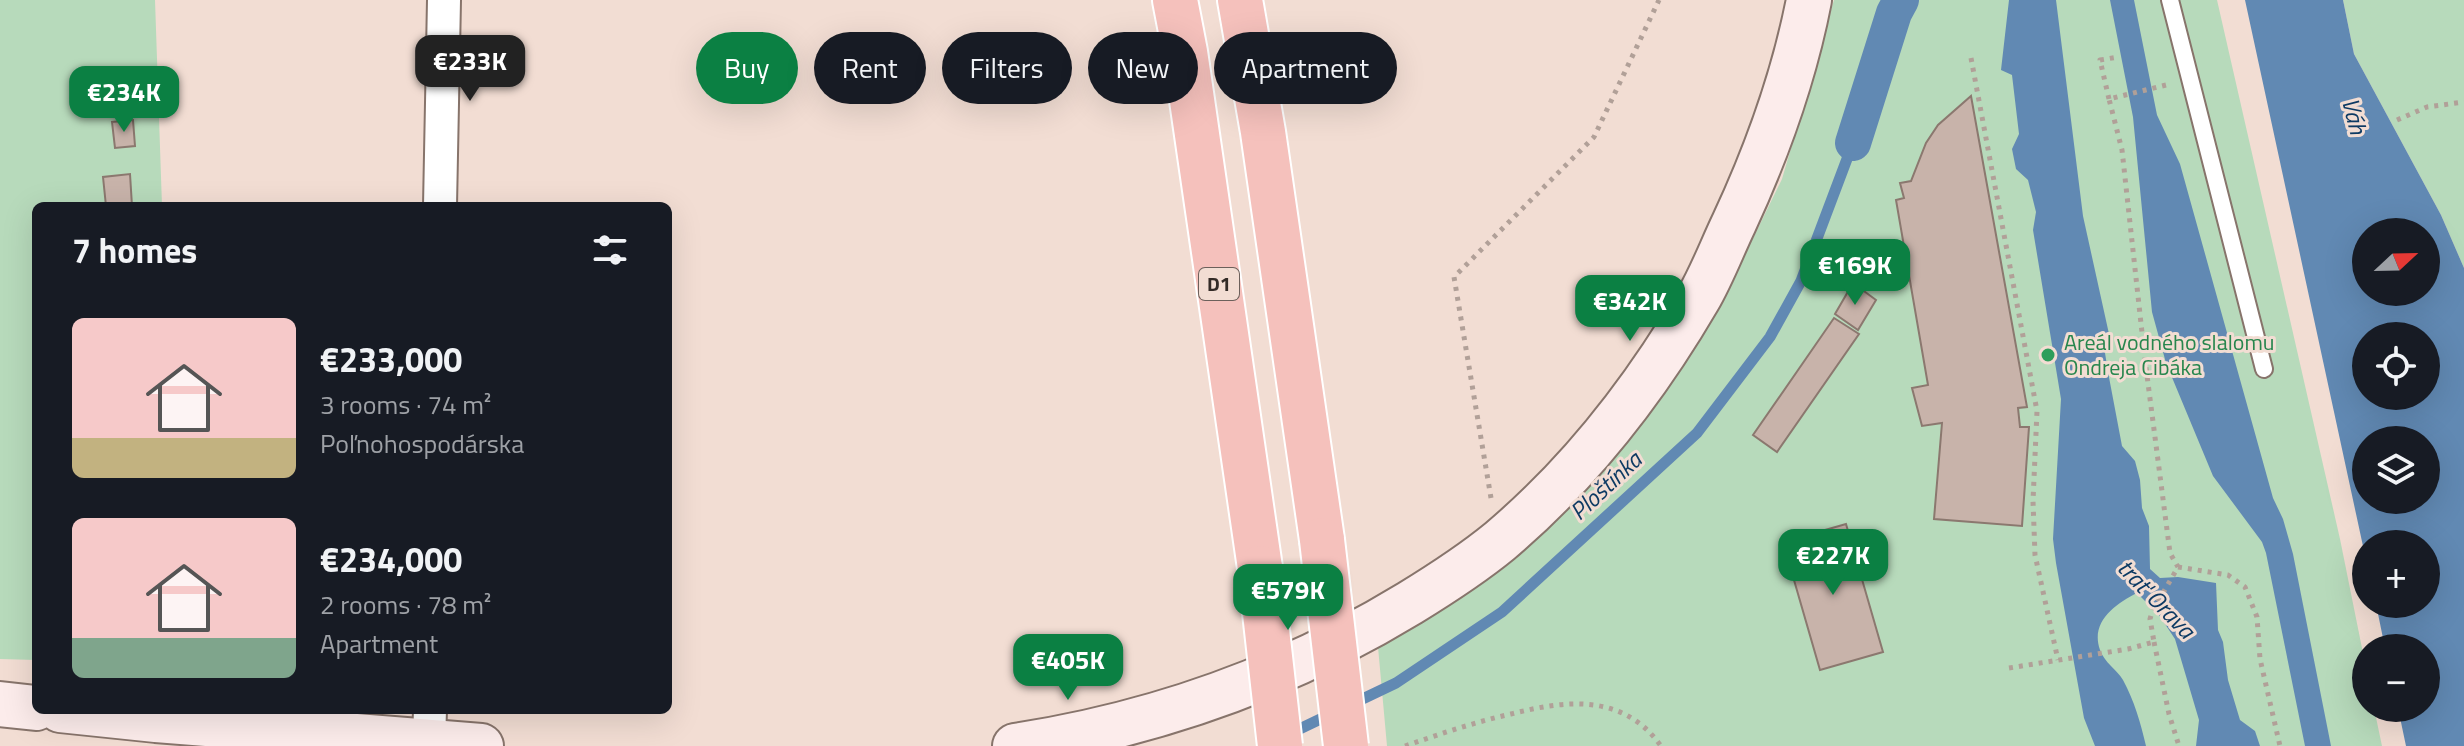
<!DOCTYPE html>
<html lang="en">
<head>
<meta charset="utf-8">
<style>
	:root { --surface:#171b24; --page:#242831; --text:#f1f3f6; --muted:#9ea1a6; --accent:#0b8043 }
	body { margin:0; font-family:"Titillium Web",sans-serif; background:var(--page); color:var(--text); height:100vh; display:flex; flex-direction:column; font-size:30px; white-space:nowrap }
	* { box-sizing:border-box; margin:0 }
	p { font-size:26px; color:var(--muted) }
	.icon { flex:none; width:44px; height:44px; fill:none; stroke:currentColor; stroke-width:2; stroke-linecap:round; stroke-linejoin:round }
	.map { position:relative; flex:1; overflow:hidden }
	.drawer { position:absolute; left:32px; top:202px; width:640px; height:512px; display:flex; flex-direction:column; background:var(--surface); border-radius:12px; box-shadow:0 8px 32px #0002 }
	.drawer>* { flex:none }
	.top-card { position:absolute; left:696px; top:32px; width:760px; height:72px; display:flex; gap:16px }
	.needle { width:52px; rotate:68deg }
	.controls { position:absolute; left:2352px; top:218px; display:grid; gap:16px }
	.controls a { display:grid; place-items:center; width:88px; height:88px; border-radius:50%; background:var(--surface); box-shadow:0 8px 32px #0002; font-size:40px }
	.price { position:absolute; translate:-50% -68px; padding:0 18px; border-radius:16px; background:var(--accent); color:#fff; font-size:26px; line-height:52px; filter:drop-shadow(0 2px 4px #0008) }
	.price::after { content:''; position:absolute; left:50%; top:48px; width:24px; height:18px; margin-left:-12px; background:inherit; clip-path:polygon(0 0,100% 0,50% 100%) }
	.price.current { background:#222; color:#fff }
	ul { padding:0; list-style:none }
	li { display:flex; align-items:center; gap:24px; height:200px; padding:0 40px }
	li span { display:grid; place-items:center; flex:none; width:224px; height:160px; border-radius:12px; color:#555 }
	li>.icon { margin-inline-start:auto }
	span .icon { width:96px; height:96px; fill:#fffc; stroke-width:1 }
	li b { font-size:34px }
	h2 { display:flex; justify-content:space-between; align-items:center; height:96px; padding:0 40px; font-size:34px }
	.tag { padding:0 28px; border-radius:36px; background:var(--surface); box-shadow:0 8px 32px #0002; font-size:28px; line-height:72px }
	.tag.current { background:var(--accent); color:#fff }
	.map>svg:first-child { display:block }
	.green { fill:#b7dabb }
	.water { fill:#6189b3; fill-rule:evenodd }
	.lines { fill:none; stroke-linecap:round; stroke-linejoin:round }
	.stream { stroke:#6189b3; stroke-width:11 }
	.canal { stroke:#6189b3; stroke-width:36 }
	.building { fill:#c8b3aa; stroke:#8b786f; stroke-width:2 }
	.lane-casing { stroke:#87746b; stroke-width:20 }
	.street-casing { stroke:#87746b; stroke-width:36 }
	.secondary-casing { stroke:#87746b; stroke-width:48 }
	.highway-casing { stroke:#fff; stroke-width:48 }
	.path { stroke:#b1a098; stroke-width:5; stroke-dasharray:4 6; stroke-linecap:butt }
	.lane { stroke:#fff; stroke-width:16 }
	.street { stroke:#fff; stroke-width:32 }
	.secondary { stroke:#fceceb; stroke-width:44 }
	.highway { stroke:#f5c1bc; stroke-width:44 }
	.highway-bridge-casing { stroke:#fff; stroke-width:48; stroke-linecap:butt }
	.highway-bridge { stroke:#f5c1bc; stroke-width:44 }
	.leisure-dot { fill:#2e9e5b; stroke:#f2ddd3; stroke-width:3 }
	.labels { text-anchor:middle; stroke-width:6; stroke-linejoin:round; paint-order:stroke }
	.shield { fill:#f2ddd3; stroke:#6c605b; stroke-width:2 }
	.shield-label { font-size:20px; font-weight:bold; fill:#332b27 }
	.leisure-label { font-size:22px; fill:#27864d; stroke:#f2ddd3; text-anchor:start }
	.water-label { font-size:24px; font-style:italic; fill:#0d3a63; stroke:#f2ddd3 }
</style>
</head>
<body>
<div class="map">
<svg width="2464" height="746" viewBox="0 0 2464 746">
	<rect width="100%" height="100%" fill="#f2ddd3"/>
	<g class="green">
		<polygon points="0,0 155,0 162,206 36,206 36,660 0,659"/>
		<polygon points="1834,0 2217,0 2340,539 2366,668 2366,708 2374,708 2382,746 1387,746 1378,647 1418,623 1577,492 1646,417 1718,310 1782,179"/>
		<polygon points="2343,0 2464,0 2464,268 2441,215 2354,54"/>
	</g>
	<g class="water">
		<path d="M2009 0H2056L2083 216 2109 334 2105 353 2108 372 2122 446 2135 461 2140 480 2142 508 2149 526 2150 569 2160 578 2178 577 2216 583 2218 630 2223 642 2228 680 2240 720 2255 731 2260 746H2196L2199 720 2175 639 2159 615 2137 593C2115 604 2090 622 2100 650 2104 662 2117 670 2123 680 2134 700 2141 724 2146 746H2095L2084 718 2056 563 2053 539 2061 399 2033 230 2036 212 2028 180 2016 169 2012 149 2019 134 2012 75 2001 70Z"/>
		<polygon points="2110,0 2134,0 2157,115 2180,164 2273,498 2283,519 2293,554 2331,746 2305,746 2266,553 2262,542 2213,476 2166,363 2152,312 2133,117"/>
		<path d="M2245 0H2343L2354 54 2441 215 2464 268V746H2406L2398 708H2426V648H2385L2376 604H2426V544H2366V560ZM2366 232H2426V292H2366ZM2366 336H2426V396H2366ZM2366 440H2426V500H2366Z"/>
	</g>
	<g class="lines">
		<g class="stream">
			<polyline points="1352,704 1396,683 1502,612 1697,433 1770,337 1801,281 1853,143"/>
			<polyline points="1287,735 1333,713"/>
		</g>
		<polyline class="canal" points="1853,143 1894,13 1901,0"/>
	</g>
	<g class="building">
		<polygon points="1971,96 2027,407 2018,408 2020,427 2029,427 2022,526 1934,519 1942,423 1922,426 1912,388 1928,385 1896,200 1904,198 1900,183 1911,181 1926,143 1938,125"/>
		<polygon points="133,120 135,146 115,148 112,122"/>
		<polygon points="130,174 132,206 106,206 103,177"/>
		<polygon points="1853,283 1876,300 1858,330 1835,314"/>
		<polygon points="1834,318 1859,334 1777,452 1753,435"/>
		<polygon points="1846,524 1883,652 1820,670 1783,542"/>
	</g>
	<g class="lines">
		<g class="lane-casing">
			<polyline id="lane" points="2170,0 2264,369"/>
		</g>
		<g class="street-casing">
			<g id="street">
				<polyline points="440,206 444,0"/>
				<polyline points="429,741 430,710"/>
			</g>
		</g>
		<g class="secondary-casing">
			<g id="secondary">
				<polyline points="0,704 36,708"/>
				<polyline points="60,710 156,720 481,746"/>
				<path d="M1015 746C1158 724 1287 678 1410 603 1441 584 1472 564 1500 541 1579 474 1646 388 1698 299 1712 275 1722 248 1734 223 1767 152 1794 77 1809 0"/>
			</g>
		</g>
		<g class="highway-casing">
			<g id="highway">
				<polyline points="1175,0 1185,52 1260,568"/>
				<polyline points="1240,0 1263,132 1322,540"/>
			</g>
		</g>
		<g class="path">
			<polyline points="1971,58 2037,411 2033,501 2035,555 2058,660"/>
			<polyline points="2166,85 2109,99 2122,150 2145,360 2170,553 2178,567"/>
			<polyline points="2109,99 2100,60 2118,57"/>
			<polyline points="2397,120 2427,107 2464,102"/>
			<polyline points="1491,498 1454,277 1594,137 1659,0"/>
			<polyline points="2154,642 2169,714 2179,746"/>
			<polyline points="2009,668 2128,649 2154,642 2150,619 2152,612 2178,567 2228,575 2245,587 2257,617 2260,659 2280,746"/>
			<path d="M1405 746C1440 734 1475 722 1511 714 1566 700 1623 693 1661 746"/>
		</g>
		<use href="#lane" class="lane"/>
		<use href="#street" class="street"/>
		<use href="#secondary" class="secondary"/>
		<use href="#highway" class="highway"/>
		<g class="highway-bridge-casing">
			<g id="highway-bridge">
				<polyline points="1322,540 1346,746"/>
				<polyline points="1260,568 1280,746"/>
			</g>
		</g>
		<use href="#highway-bridge" class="highway-bridge"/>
	</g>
	<circle class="leisure-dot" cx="2048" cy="355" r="8"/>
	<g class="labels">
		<rect class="shield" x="1199" y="268" width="40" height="32" rx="6"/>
		<g class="shield-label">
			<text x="1219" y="291">D1</text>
		</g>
		<g class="leisure-label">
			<text x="2064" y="350">Areál vodného slalomu<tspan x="2064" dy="25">Ondreja Cibáka</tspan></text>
		</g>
		<g class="water-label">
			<text transform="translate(2354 116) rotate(76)" y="8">Váh</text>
			<text transform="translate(1606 486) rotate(-43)" y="8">Ploštínka</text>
			<text transform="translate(2156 599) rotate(46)" y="8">trať Orava</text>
		</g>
	</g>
</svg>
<div class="controls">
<a><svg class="needle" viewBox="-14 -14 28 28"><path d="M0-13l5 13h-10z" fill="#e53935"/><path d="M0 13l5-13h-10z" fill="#9ea1a6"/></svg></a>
<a><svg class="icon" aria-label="locate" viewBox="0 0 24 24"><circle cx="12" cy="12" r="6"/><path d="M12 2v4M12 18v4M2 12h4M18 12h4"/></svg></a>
<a><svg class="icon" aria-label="layers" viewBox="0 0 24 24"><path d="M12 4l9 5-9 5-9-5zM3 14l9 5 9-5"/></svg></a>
<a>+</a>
<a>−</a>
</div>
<b class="price current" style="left:470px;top:103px">€233K</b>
<b class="price" style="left:124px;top:134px">€234K</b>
<b class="price" style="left:1855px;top:307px">€169K</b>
<b class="price" style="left:1630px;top:343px">€342K</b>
<b class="price" style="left:1833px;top:597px">€227K</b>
<b class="price" style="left:1288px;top:632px">€579K</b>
<b class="price" style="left:1068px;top:702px">€405K</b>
<div class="top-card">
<a class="tag current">Buy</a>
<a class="tag">Rent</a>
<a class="tag">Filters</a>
<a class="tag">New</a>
<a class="tag">Apartment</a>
</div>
<section class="drawer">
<h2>7 homes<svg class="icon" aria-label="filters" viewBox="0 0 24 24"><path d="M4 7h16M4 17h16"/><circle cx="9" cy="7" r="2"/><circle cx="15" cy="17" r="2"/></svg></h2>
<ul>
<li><span style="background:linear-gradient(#f6c9c9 75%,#c2b280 0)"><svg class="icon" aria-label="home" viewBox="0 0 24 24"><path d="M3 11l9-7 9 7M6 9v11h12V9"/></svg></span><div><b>€233,000</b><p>3 rooms · 74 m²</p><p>Poľnohospodárska</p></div></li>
<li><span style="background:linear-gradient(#f6c9c9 75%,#7fa58c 0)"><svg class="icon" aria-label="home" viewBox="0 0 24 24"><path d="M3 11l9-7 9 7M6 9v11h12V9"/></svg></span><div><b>€234,000</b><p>2 rooms · 78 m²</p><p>Apartment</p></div></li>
</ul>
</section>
</div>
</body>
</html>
